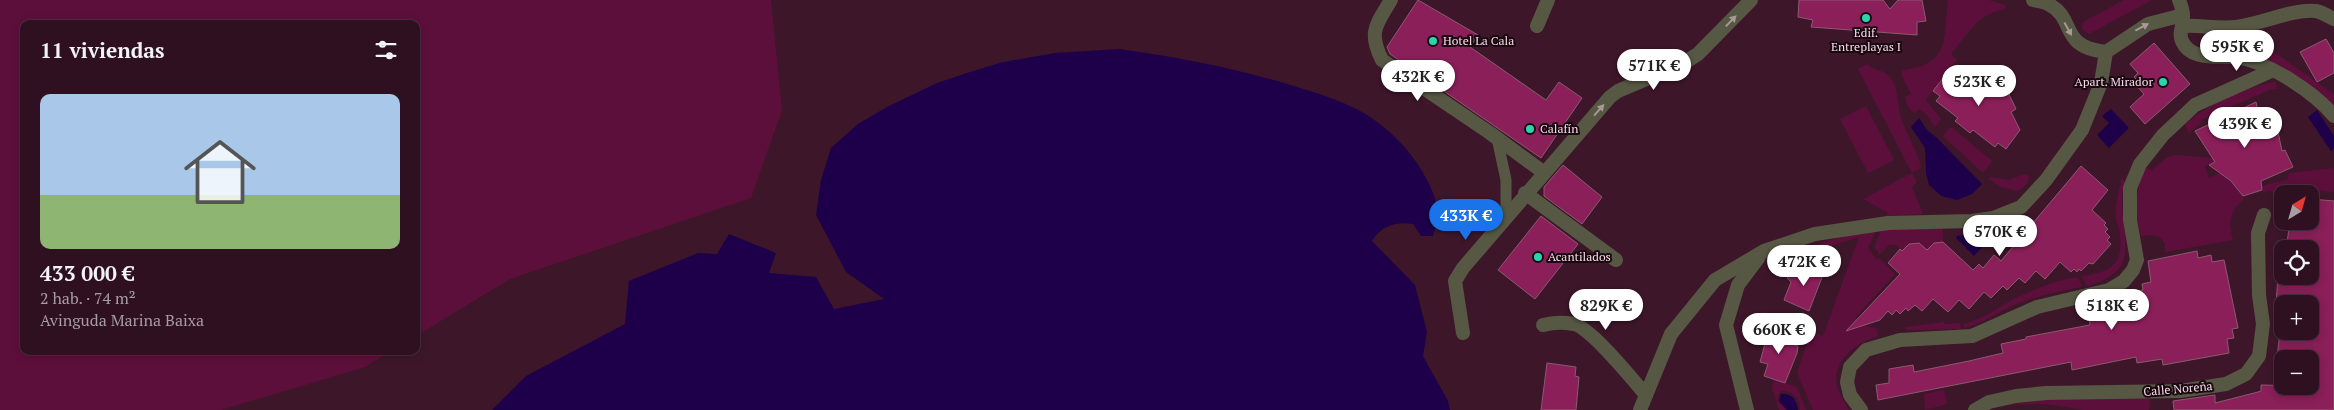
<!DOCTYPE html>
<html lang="es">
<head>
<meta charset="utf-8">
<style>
	:root { --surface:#2e1020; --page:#3a1e2d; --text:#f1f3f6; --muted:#a79da5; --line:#49303e; --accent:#1a73e8 }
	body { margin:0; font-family:"PT Serif",serif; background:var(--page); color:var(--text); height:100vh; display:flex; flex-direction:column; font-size:19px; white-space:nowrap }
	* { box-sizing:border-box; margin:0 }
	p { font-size:16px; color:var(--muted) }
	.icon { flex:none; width:28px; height:28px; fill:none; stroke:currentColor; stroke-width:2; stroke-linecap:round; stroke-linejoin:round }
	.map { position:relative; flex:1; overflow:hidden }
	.details { position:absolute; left:20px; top:20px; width:400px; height:335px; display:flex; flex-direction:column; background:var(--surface); border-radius:10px; box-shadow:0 2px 8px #0003,0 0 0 1px var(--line) }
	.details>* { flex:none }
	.needle { width:32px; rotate:37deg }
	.fabs { position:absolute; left:2274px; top:185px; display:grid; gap:10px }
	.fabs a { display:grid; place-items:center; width:45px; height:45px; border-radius:10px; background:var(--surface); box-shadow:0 2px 8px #0003,0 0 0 1px var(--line); font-size:25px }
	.price { position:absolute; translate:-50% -42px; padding:0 11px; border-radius:18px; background:#fff; color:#222; font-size:16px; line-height:32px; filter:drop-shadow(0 1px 2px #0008) }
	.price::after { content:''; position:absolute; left:50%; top:30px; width:15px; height:11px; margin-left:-8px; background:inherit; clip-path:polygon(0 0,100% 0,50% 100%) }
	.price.active { background:var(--accent); color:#fff }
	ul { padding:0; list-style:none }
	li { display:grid; align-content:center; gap:10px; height:265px; padding:0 20px }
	li span { display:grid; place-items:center; height:155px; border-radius:10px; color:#555 }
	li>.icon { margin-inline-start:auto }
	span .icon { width:90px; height:90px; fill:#fffc; stroke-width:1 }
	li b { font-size:21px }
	h2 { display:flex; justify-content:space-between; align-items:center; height:60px; padding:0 20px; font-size:21px }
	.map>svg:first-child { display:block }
	.green { fill:#5d0f3b }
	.water { fill:#1d0049 }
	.building { fill:#8a1f59; stroke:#8a5b6f }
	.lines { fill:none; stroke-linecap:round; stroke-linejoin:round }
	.pedestrian { stroke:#565844; stroke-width:11 }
	.minor { stroke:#565844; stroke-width:14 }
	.oneway { fill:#a69a96 }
	.poi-dot { fill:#28d5ad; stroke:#1a0811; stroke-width:2 }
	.labels { text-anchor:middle; stroke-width:4; stroke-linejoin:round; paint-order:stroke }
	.poi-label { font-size:12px; fill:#f7dce7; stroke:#1a0811; text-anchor:start }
	.street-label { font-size:12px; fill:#f7dce7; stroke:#1a0811 }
</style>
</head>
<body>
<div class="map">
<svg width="2334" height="410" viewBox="0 0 2334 410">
	<rect width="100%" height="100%" fill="#3e162a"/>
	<g class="green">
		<polygon points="0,0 771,0 782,110 751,198 510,279 416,336 416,24 24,24 24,351 391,351 365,367 221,410 0,410"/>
		<path d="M1945 0H1989L2005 5V9C1978 13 1968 34 1951 54L1957 60 1926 100 1941 119 1935 127 1926 114 1919 109 1915 113 1908 107 1905 97 1911 94 1901 74 1903 70C1951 64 1943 40 1948 1Z"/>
		<polygon points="2124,0 2152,0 2089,34 2082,29 2082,25 2085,21"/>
		<polygon points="2252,29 2254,47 2245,53 2222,52 2214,39 2215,33"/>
		<polygon points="2272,51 2334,94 2334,108 2306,82 2267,59"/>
		<path d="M1867 64C1873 71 1884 69 1890 77 1899 88 1897 105 1901 118 1907 134 1915 149 1921 165L1919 169 1912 173 1917 182 1912 187 1923 214 1886 216 1888 213 1863 199 1912 173 1858 69Z"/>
		<path d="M2275 82 2278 89H2272L2201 120 2202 122 2189 133 2185 124C2206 106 2247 86 2275 82Z"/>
		<polygon points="1866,106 1894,160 1868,173 1840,119"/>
		<polygon points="1951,127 1992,161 1983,173 1943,136"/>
		<path d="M2175 155 2213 158 2214 162 2205 167 2209 178 2222 172 2225 177 2230 179 2244 199C2229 212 2228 221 2233 240L2165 252V244L2160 237 2150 235 2141 236C2135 212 2134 191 2146 168L2152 170 2166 158Z"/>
		<polygon points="2334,168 2334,192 2312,190 2310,199 2310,194 2282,194 2282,198 2270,191 2263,192 2262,186 2288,179 2289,173"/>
		<path d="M2024 174 2029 175C2029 184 2024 187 2017 191L2001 187 1989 179 1990 177 2009 180Z"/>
		<path d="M2122 178 2125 181C2112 228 2152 268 2087 286L2082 276C2109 272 2124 266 2120 235 2120 229 2116 223 2116 217 2115 204 2119 190 2122 178Z"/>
		<polygon points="1943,226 1943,242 1934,243 1927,250 1918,242 1909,243 1902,251 1896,245 1889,245 1880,254 1874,247 1882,229"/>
		<path d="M1876 230 1868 248 1877 260 1879 258 1895 274 1855 318 1862 325 1877 329 1878 336C1856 343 1829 362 1838 389 1841 397 1846 403 1849 410H1813L1797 373 1807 343 1769 329 1768 333 1761 331 1763 311 1823 336 1859 237 1817 250 1804 259 1807 265 1786 277 1780 275 1776 267C1805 245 1840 236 1876 230Z"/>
		<path d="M2078 277 2082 287C2059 291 2035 296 2014 305 1997 313 1982 323 1964 328L1963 324C1982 320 1996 309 2012 300 2032 290 2056 280 2078 277Z"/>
		<polygon points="1944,322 1944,324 1960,323 1961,329 1906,330 1905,327"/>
		<path d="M1774 379 1797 387 1806 410H1800C1800 398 1794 392 1782 391L1779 393 1777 400 1786 410H1779L1772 388Z"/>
		<polygon points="1944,390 1947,404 1925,410 1924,394"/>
		<polygon points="2150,398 2149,410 2085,410 2045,404 2008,405 2043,400"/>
	</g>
	<g class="water">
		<path d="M1119 49C1179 57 1239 69 1297 87 1320 94 1346 102 1367 115 1389 129 1409 149 1422 171 1436 195 1441 209 1433 236H1421L1413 224C1396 221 1381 226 1372 241L1415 285 1427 332 1423 356 1448 401 1450 410H492L526 376 625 324 629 281 698 253 717 254 729 234 776 253 769 273 816 277 834 309 884 299 846 272 816 215 821 180 831 148 858 124 887 107 937 83 970 72 1003 62 1055 53Z"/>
		<polygon points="2111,109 2129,128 2109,148 2097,135 2109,123 2102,116"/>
		<polygon points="2317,110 2334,136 2334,149 2331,151 2308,117"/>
		<polygon points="1919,118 1927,130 1937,138 1982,184 1972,194 1957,200 1941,196 1929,185 1926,173 1925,148 1911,127"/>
		<polygon points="1981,234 1988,241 1974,256 1956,238 1957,236"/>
		<path d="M1781 394C1792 393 1797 400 1798 410H1787L1779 401Z"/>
	</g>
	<g class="building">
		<polygon points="1418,0 1478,35 1470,47 1546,100 1559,82 1582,98 1541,158 1390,54 1387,47"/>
		<polygon points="1799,0 1883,0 1890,9 1898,0 1922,0 1926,21 1917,22 1917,35 1811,27 1813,20 1798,17"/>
		<polygon points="2326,39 2334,53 2334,73 2317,82 2300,52"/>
		<polygon points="2154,43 2190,84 2145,124 2130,107 2144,94 2135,84 2138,81 2134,77 2138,73 2130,64"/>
		<polygon points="1968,71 1989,77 1988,81 2002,92 2007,90 2016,109 2011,112 2020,130 2006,149 1998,143 1995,147 1973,130 1970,133 1955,121 1958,118 1936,101 1940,96 1933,91 1947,73 1967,78"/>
		<polygon points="2256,102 2260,120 2267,117 2271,136 2278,132 2282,151 2285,150 2293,167 2261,181 2262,190 2243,196 2231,181 2209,165 2215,162 2195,131"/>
		<polygon points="1563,165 1602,197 1582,224 1544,196 1544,187"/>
		<polygon points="2081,166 2108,190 2092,210 2106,223 2104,225 2108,229 2105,232 2110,237 2107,240 2111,244 2093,264 2089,263 2081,271 2079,269 2077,272 2074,269 2071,272 2060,262 2045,279 2036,271 2025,283 2019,278 2007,290 2003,286 1991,298 1984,292 1969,309 1959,300 1948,312 1933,299 1922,311 1915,305 1908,311 1906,308 1900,314 1896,310 1892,315 1888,311 1880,320 1846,331 1900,274 1888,263 1900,249 1902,251 1909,244 1919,243 1927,250 1934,243 1943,242 1973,270 1979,264 1983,268 1994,255 2001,261"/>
		<polygon points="2311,199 2334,201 2334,410 2174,410 2173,401 2215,395 2215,403 2258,392 2261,391 2261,385 2310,386 2310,359 2277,359 2280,331 2310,331 2310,304 2276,304 2278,276 2310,276 2310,249 2286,249 2289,229 2295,230 2296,221 2310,221"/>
		<polygon points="1541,216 1578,244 1535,299 1498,270"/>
		<polygon points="2197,251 2198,258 2211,255 2212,262 2224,260 2238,328 2232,329 2234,338 2227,339 2229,353 2163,365 2162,359 2137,363 2136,357 2072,370 2071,362 1878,400 1876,385 1889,383 1889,369 1913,365 1914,372 1969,361 2003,353 2001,344 2026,339 2026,337 2090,325 2089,317 2109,313 2114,298 2132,300 2130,292 2143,290 2142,284 2151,282 2148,261"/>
		<polygon points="1808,266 1824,272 1809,311 1784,300 1791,282 1787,278"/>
		<polygon points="1769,329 1797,339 1794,345 1798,346 1797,353 1785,383 1764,376 1768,364 1760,362"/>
		<polygon points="1547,363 1576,367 1575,376 1579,377 1576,410 1541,410"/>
	</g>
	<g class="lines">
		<polyline class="pedestrian" points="1497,138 1506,180 1506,216"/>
		<g class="minor">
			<path d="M1391 0C1376 25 1368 32 1382 60L1490 133 1543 172"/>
			<path d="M2033 0C2038 1 2044 2 2048 4 2077 18 2058 47 2106 52"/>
			<path d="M2179 0C2181 5 2183 10 2183 15 2184 24 2178 33 2182 41 2191 63 2224 54 2241 58 2271 64 2315 93 2334 116"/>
			<polyline points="1537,26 1548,0"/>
			<path d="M2182 26C2201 25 2218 29 2236 27 2263 24 2290 9 2316 11 2322 12 2329 17 2334 19"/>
			<polyline points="2106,52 2148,24 2183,15"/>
			<polyline points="1525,193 1616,260"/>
			<path d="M1543 325C1553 322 1563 322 1574 324 1591 328 1633 380 1646 395"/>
			<polyline points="1463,333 1455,281 1463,268 1610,97 1618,91 1684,63 1698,54 1751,0"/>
			<polyline points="1640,410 1671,334 1715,280 1764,251 1815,234 1888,223 1972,221 1993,218 2021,207 2046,180 2082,130 2101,83 2106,52"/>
			<polyline points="1747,410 1726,325 1738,285 1759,257"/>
			<polyline points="1861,410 1850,395 1847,382 1850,367 1866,350 1900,340 1972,336 2037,307 2109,290 2124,281 2133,270 2137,260 2130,220 2130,188 2140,164 2163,135 2195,105 2271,71"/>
			<polyline points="1975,410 1989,402 2016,396 2046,393 2180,391 2226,384 2246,374 2259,356 2263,324 2259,295 2258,233 2264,215"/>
		</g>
	</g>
	<defs><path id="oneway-solid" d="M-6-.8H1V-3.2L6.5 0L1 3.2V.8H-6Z" transform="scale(1.25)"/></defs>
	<g class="oneway">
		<use href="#oneway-solid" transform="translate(1731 21) rotate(-46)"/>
		<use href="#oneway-solid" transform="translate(2142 27) rotate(-28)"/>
		<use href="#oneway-solid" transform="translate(2068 29) rotate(61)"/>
		<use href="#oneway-solid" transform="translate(1599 110) rotate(-48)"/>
	</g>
	<g class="poi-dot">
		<circle cx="1866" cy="18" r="5"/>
		<circle cx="1433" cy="41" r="5"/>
		<circle cx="2163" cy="82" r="5"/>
		<circle cx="1530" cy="129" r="5"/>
		<circle cx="1538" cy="257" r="5"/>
	</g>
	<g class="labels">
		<g class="poi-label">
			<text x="1866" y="37" text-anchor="middle">Edif.<tspan x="1866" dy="14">Entreplayas I</tspan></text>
			<text x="1443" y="45">Hotel La Cala</text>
			<text x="2153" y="86" text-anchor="end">Apart. Mirador</text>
			<text x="1540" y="133">Calafín</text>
			<text x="1548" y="261">Acantilados</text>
		</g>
		<g class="street-label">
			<text transform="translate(2178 389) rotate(-5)" y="4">Calle Noreña</text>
		</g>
	</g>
</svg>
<div class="fabs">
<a><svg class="needle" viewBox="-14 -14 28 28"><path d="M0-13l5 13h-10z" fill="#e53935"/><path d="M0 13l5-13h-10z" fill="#a79da5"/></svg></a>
<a><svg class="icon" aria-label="locate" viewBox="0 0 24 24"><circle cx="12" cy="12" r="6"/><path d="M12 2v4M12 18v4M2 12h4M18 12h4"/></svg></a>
<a>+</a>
<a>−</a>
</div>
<b class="price" style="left:2237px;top:72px">595K €</b>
<b class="price" style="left:1654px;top:91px">571K €</b>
<b class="price" style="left:1418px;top:102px">432K €</b>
<b class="price" style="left:1979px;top:107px">523K €</b>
<b class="price" style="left:2245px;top:149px">439K €</b>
<b class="price active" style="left:1466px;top:241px">433K €</b>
<b class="price" style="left:2000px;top:257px">570K €</b>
<b class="price" style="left:1804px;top:287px">472K €</b>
<b class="price" style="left:1606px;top:331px">829K €</b>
<b class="price" style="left:2112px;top:331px">518K €</b>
<b class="price" style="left:1779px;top:355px">660K €</b>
<section class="details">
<h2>11 viviendas<svg class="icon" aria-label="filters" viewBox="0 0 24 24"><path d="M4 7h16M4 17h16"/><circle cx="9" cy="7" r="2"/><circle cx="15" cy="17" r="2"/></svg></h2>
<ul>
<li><span style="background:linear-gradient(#a9c7e8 65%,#8fb573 0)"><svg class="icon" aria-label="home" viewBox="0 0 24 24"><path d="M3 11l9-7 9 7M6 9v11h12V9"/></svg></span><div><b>433 000 €</b><p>2 hab. · 74 m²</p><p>Avinguda Marina Baixa</p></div></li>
</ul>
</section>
</div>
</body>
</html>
